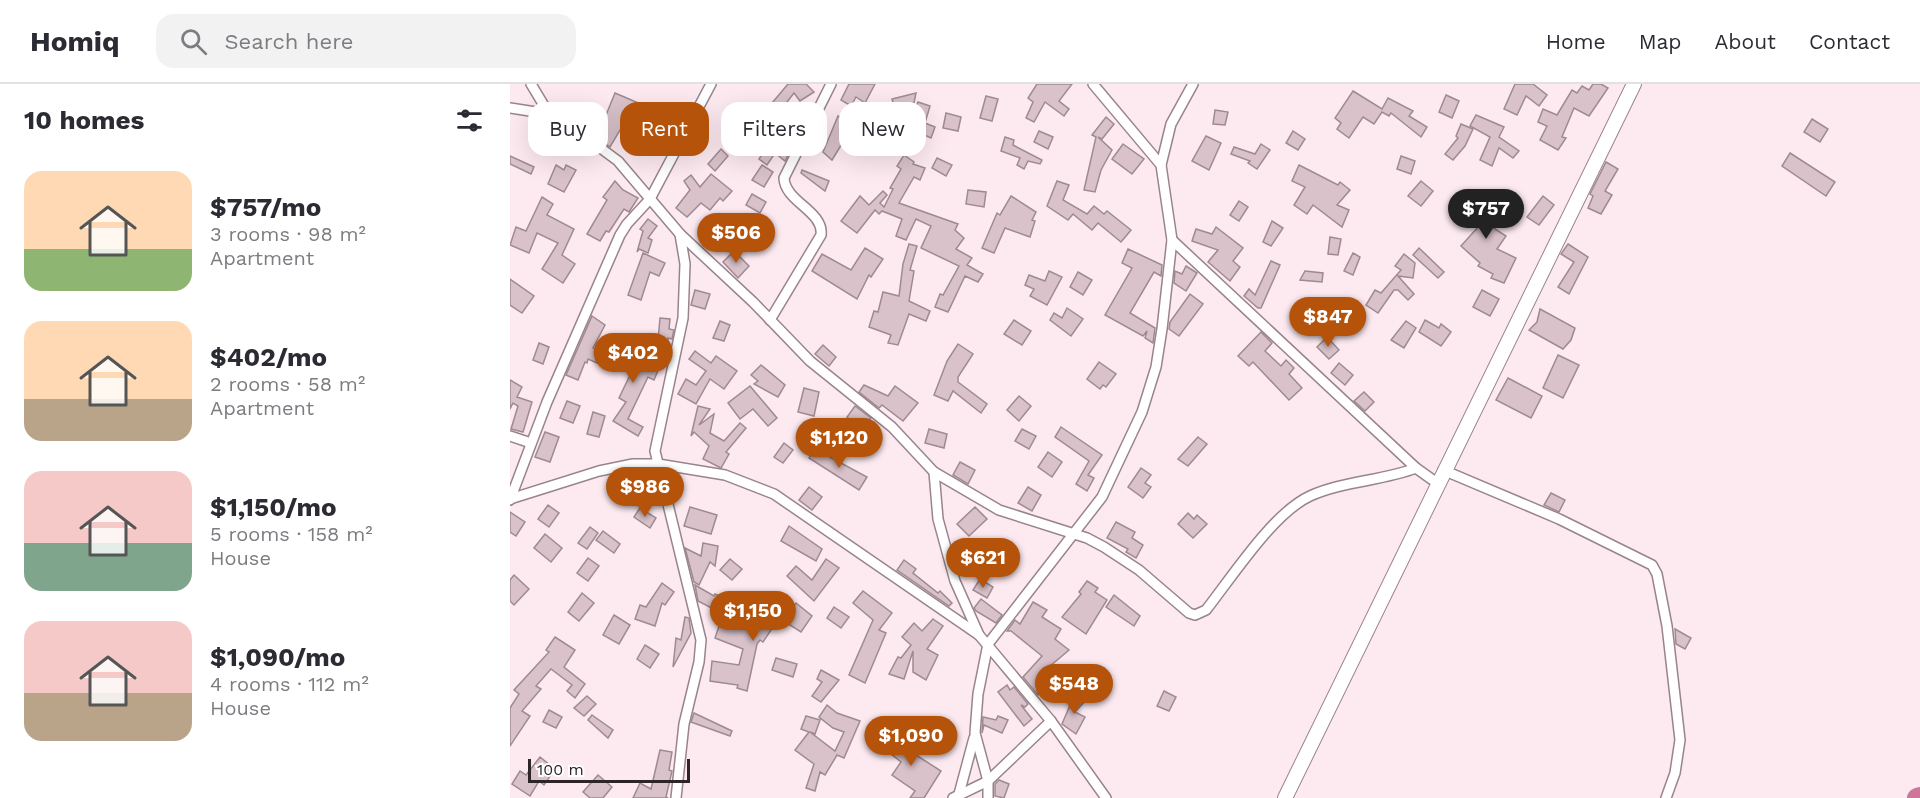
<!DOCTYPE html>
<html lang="en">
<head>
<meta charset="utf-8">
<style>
	:root { --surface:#fff; --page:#f2f2f3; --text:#2b2b33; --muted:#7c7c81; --line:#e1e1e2; --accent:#b45309 }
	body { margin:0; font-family:"Work Sans",sans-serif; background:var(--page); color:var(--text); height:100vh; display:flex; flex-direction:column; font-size:22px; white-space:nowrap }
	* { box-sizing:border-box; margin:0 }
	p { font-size:20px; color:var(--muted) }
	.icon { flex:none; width:33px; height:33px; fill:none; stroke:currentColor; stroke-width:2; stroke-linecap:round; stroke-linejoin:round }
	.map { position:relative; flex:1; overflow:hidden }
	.sheet { display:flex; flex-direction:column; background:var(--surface); width:510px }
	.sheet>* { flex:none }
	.banner { position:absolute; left:18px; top:18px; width:570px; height:54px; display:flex; gap:12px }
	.scale { position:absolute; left:18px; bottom:15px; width:162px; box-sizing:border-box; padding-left:6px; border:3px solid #2d2528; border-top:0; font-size:16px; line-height:21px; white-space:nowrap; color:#2d2528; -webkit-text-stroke:4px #fff; paint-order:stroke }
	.price { position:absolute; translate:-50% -51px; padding:0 14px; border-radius:21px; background:var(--accent); color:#fff; font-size:20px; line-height:39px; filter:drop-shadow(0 2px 3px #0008) }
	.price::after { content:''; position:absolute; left:50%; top:36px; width:18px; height:14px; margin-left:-9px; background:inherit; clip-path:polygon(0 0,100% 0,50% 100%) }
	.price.active { background:#222; color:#fff }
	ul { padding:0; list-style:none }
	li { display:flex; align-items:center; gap:18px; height:150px; padding:0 24px }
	li span { display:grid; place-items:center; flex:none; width:168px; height:120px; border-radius:18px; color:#555 }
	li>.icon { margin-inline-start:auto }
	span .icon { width:72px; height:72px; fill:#fffc; stroke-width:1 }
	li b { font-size:26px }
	h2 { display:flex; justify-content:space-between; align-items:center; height:72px; padding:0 24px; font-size:26px }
	.pill { padding:0 21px; border-radius:18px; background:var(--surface); box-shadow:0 6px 24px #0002; font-size:21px; line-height:54px }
	.pill.active { background:var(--accent); color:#fff }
	header { display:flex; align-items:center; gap:36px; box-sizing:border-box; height:84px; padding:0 30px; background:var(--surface); border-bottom:2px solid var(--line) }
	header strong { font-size:28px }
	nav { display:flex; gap:33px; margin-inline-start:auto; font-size:21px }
	.search { width:420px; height:54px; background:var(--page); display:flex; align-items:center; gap:15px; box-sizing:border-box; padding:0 21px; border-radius:18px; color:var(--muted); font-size:22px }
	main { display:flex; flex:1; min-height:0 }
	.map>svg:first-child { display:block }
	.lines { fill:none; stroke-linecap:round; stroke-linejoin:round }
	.river { stroke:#cf759b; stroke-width:20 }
	.building { fill:#d9c2ca; stroke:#9f8a92; stroke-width:1.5 }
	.street-casing { stroke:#99848b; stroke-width:12 }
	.secondary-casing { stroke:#99848b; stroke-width:16 }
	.street { stroke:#fff; stroke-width:9 }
	.secondary { stroke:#fff; stroke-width:14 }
</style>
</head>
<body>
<header>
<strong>Homiq</strong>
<div class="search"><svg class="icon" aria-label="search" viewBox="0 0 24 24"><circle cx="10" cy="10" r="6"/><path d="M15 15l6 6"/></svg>Search here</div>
<nav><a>Home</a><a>Map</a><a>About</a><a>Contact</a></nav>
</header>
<main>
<section class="sheet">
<h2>10 homes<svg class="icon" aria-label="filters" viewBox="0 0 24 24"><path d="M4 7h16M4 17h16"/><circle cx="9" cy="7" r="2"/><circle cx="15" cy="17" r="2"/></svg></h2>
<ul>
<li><span style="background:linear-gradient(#ffd9b3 65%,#8fb573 0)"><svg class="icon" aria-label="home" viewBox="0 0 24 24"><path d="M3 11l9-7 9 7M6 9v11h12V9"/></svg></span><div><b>$757/mo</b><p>3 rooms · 98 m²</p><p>Apartment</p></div></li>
<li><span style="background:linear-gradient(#ffd9b3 65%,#b9a48a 0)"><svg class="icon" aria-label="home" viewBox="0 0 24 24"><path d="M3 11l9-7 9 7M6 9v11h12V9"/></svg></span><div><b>$402/mo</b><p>2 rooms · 58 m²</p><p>Apartment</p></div></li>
<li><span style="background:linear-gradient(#f6c9c9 60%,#7fa58c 0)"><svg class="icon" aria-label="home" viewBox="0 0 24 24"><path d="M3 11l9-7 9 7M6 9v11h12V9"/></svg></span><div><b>$1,150/mo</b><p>5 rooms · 158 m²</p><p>House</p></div></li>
<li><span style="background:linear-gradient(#f6c9c9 60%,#b9a48a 0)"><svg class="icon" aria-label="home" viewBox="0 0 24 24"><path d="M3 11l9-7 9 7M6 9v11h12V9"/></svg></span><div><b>$1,090/mo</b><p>4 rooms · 112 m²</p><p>House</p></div></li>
</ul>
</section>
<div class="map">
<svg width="1410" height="714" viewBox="0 0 1410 714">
	<rect width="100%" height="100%" fill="#fdeaf1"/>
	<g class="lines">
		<polyline class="river" points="1407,714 1410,713"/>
	</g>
	<g class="building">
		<polygon points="278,0 296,0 304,8 290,17 284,9 270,27 283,39 286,36 293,41 289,48 283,44 280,48 252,31"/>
		<polygon points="339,0 365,0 355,19 346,13 341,22 331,16"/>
		<polygon points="527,0 562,0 549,17 559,25 554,32 535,18 524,38 516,34 523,18 518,14"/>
		<polygon points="1005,0 1023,0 1037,11 1029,22 1016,12 1007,31 994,25"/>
		<polygon points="1083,0 1091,0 1098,4 1079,32 1064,24 1052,53 1056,54 1048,66 1030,56 1037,42 1028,38 1033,25 1047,31 1062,6 1067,9 1072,2 1079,6"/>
		<polygon points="843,7 872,25 878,14 903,27 899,32 917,43 911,53 881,29 879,32 872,28 864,40 853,33 839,54 827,45 831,39 825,34"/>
		<polygon points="105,9 147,27 142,46 156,54 148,69 110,46 100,63 88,54 97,38 94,36"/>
		<polygon points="406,9 404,19 385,25 382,15"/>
		<polygon points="936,11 949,17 942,34 929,28"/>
		<polygon points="476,12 488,15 482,37 470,34"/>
		<polygon points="408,18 420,22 415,39 425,43 421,54 410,49 406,60 393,55"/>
		<polygon points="705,26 718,28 715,41 703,40"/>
		<polygon points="436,29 451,33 448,47 433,44"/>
		<polygon points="966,31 994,43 989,53 1009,67 1003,74 989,64 982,82 970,76 980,53 960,42"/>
		<polygon points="328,32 344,40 322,76 313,68"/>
		<polygon points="596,33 604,40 592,55 588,53 602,66 591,86 585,108 574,106 586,53 582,51"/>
		<polygon points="1302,35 1318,45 1310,58 1294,48"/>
		<polygon points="247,39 281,65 275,77 265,69 257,81 249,75 254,67 237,58"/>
		<polygon points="951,40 963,45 955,62 943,76 935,70 948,54 946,52"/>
		<polygon points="529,47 543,53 538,65 524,58"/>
		<polygon points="783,47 795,55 788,66 776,59"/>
		<polygon points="696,52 711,59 699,86 682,77"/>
		<polygon points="495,53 504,56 503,61 532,76 530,80 518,77 514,85 507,81 510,74 491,67"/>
		<polygon points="613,60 634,75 622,90 602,75"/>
		<polygon points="751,60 760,66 747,85 738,79 740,77 721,70 724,63 745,70"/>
		<polygon points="211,65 218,72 205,87 198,80"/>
		<polygon points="1280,69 1325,98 1316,112 1272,82"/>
		<polygon points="394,71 404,78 403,80 415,84 410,96 404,93 389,119 448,140 445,146 454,154 446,165 462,174 457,181 473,190 468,198 455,192 438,228 425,223 430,210 433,211 449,182 411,164 421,142 406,135 396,156 386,152 392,135 372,127 369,130 365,126 347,149 331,137 350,112 359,121 373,107 377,111 370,119 374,123 383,105 380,104 391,85 387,82"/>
		<polygon points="0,72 24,83 21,90 0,80"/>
		<polygon points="891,72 905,77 901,90 887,85"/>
		<polygon points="427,74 442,81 436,92 422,84"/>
		<polygon points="1096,78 1108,85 1095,107 1102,111 1091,130 1078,124 1083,112 1080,110"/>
		<polygon points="46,81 54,86 56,81 66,86 54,108 38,100"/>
		<polygon points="252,81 263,88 254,103 242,96"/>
		<polygon points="789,81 828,101 830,98 840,106 827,121 839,126 832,143 803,121 797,130 784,121 795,103 782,97"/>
		<polygon points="292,86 319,97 315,107 291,89"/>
		<polygon points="201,90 222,107 213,117 210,114 200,126 191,119 177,133 166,124 180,106 174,97 181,91 190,103"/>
		<polygon points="105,97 113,106 128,114 119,128 114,125 99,148 96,147 90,157 77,150 97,116 93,113"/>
		<polygon points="547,97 559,101 553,116 577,130 584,122 594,130 597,127 621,146 611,158 588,139 582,146 563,130 558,136 537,122"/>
		<polygon points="911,97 923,107 911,122 898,112"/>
		<polygon points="458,106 476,108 474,123 456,120"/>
		<polygon points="242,110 256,118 250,129 236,121"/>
		<polygon points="501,112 526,128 522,136 525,137 520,153 495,144 484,169 472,164 487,129 490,131"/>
		<polygon points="973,112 983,116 978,126 988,132 982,143 996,152 987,165 1006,174 994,199 981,194 983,190 968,182 970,179 951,162 969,142 946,130 953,117 968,125"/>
		<polygon points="1033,112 1044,121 1029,141 1017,133"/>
		<polygon points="32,113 43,120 37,131 64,145 52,171 65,180 53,199 32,185 48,159 27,149 19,169 0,161 6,143 16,147"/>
		<polygon points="729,117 738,123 729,137 720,131"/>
		<polygon points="138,135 147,142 138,154 142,156 138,169 129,165 127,168 133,147 130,145"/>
		<polygon points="762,137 773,144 761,162 753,158"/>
		<polygon points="706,143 733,164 723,177 730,183 720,197 698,178 708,166 682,157 686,145 702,150"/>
		<polygon points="820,153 831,155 828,171 818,170"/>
		<polygon points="399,160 407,162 400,186 404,187 399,217 420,227 416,237 399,230 388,261 378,259 381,251 359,243 364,227 368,228 373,208 389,212 393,180"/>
		<polygon points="1058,160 1078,173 1059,210 1048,203 1064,178 1051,170"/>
		<polygon points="355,164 373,175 361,193 359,191 347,215 302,187 312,170 341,186"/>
		<polygon points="909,164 934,188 928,194 903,171"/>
		<polygon points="618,165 652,181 651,192 644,188 620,229 645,244 643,259 635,254 637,247 633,252 595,231 622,184 612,179"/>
		<polygon points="224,167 239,182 228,194 213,178"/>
		<polygon points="133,169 155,179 149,192 140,188 131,216 118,211"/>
		<polygon points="843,169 850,173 843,191 834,187"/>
		<polygon points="894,170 905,179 903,194 888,192 904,210 898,216 888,206 884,206 868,229 856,221 865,206 871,209 891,186 885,182"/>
		<polygon points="761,177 770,181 751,224 748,224 734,212 739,205 745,211"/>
		<polygon points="676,182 687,189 676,207 664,199 665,187 672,190"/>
		<polygon points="539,187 552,193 537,221 520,212 524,205 515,201 519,191 535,197"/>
		<polygon points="795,187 813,189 812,198 790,196"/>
		<polygon points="568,188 582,196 573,211 560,203"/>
		<polygon points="0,195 24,212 12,229 0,221"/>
		<polygon points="185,206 200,210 195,225 181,221"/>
		<polygon points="972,206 989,215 980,232 963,223"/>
		<polygon points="680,210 693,220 669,252 659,245 660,238"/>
		<polygon points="557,224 573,235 561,252 540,236 544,229 552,234"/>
		<polygon points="1030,225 1065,244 1061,256 1053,265 1019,246 1027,238"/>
		<polygon points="82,232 95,241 83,264 98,271 94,282 78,275 77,279 75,278 68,296 56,291"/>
		<polygon points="150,234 160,235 159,245 164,246 162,255 158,254 158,257 148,256"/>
		<polygon points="504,236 521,247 512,261 494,250"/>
		<polygon points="915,236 929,244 931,240 941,248 931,262 909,248"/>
		<polygon points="210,237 220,241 214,257 203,254"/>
		<polygon points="896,237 906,244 894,264 881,256"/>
		<polygon points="751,248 762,259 755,267 771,282 776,276 784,284 779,290 792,304 779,316 743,278 739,282 728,272"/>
		<polygon points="817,253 829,266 819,275 807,263"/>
		<polygon points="29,259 39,263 33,280 23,276"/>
		<polygon points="448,260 463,270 448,293 448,298 477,320 471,329 443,307 438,317 424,311 437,277"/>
		<polygon points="313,261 326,273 319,282 305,270"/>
		<polygon points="110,262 130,269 130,266 139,268 138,280 149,284 144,296 138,293 118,335 133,343 128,352 103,337 116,318 109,314 122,287 103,280"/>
		<polygon points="185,267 201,279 206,272 227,287 214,305 200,295 186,320 168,310 176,295 186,301 196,287 179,275"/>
		<polygon points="1048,271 1069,281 1053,314 1033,304"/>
		<polygon points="589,278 606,290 596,303 593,301 590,305 577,295"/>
		<polygon points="829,279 843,291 835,301 821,289"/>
		<polygon points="251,281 275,301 268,313 244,300 248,297 241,291"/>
		<polygon points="998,294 1032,312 1021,334 986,316"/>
		<polygon points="0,296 12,303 7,313 22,318 13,348 1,345 8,322 3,319 0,325"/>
		<polygon points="354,301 378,312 385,302 408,319 393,337 372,321 369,324 349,308"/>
		<polygon points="240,302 267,334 258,342 243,325 230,335 218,319"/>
		<polygon points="294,304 309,308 304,332 288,328"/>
		<polygon points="854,308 864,318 855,327 844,317"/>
		<polygon points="509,312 521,322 509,337 497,326"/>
		<polygon points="57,317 70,322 63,339 50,334"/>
		<polygon points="188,322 200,325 189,341 204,330 200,349 214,357 230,339 236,344 216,368 219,370 211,384 193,375 199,362 184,348 181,352"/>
		<polygon points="345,322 361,334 352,345 337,333"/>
		<polygon points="83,328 95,332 89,353 77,350"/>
		<polygon points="551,343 592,371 578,391 584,394 577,407 566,400 579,377 545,353"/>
		<polygon points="419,345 437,350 434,364 415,359"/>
		<polygon points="512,345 526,352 519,365 505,357"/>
		<polygon points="35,348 49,353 40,378 25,373"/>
		<polygon points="688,353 697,360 678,382 668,375"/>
		<polygon points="274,359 283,366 273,379 264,373"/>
		<polygon points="305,365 357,393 349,406 299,374"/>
		<polygon points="538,368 552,378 542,393 528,383"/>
		<polygon points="450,378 465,386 458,400 443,391"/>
		<polygon points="631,384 641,391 635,399 641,403 633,414 618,403"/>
		<polygon points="115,389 119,393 106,406 98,398 105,391"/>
		<polygon points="299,403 312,413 302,426 289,416"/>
		<polygon points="518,403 531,411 522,427 508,419"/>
		<polygon points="1041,409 1055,416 1049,428 1034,421"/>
		<polygon points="38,421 49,429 39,443 28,435"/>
		<polygon points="180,423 207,431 201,450 174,442"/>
		<polygon points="465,423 477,435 459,452 447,440"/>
		<polygon points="130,424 146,434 140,444 124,433"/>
		<polygon points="0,428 15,438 6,452 0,448"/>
		<polygon points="678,429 684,435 687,431 697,440 683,454 668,440"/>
		<polygon points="606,438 625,448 622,454 633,461 626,474 616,468 618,465 597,454"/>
		<polygon points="279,442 312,465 306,477 271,457"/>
		<polygon points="80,443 88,449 77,465 68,459"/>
		<polygon points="93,447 110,460 104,469 86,456"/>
		<polygon points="35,450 52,464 41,478 24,464"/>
		<polygon points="193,459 208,462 205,482 200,478 189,501 184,498 175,464 191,472"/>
		<polygon points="78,474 89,482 78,497 67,489"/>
		<polygon points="220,475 232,485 222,496 210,486"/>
		<polygon points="316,475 329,484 304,517 277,492 286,482 302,496"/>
		<polygon points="394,476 406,485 403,489 428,509 430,507 442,519 439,522 387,486"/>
		<polygon points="4,491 19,505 4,521 0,517 0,496"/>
		<polygon points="470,495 483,503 477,514 463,506"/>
		<polygon points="577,497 588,504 585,508 597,516 576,550 552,533 571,510 569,508"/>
		<polygon points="152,499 164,508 155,521 152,519 145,542 125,535 130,521 136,523"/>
		<polygon points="185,501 204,512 205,510 217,515 211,529 188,517"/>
		<polygon points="353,507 382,529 369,546 376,549 355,599 339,591 363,536 343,519"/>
		<polygon points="72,509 84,519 69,537 58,528"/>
		<polygon points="604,511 630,532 624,542 596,523"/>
		<polygon points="270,515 284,522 286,519 302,532 291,548 269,534 253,558 250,556 247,560 237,607 227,604 228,601 200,597 202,577 229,581 233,565 205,554 210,539 243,544 241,543 250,531 258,536"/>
		<polygon points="471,515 492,531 486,539 466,527 464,524"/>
		<polygon points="523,518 537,526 532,533 551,545 545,555 559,566 533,588 542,599 528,611 513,593 532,572 501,547 497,547 505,536 510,540"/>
		<polygon points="324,523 339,533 331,544 317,534"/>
		<polygon points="104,531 120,541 109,560 93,551"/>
		<polygon points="175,533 179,534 181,549 163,583 166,554 171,556"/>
		<polygon points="423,535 433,542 417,565 428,571 416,596 403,588 403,567 394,595 379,590 388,573 391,574 401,561 392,553 404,539 412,547"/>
		<polygon points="1165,545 1181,554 1175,565 1166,560"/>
		<polygon points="45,553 65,566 54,583 75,600 65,614 57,607 62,601 41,585 26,602 31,605 12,627 20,632 0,662 0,624 9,610 4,606 39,568 36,566"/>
		<polygon points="135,561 149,570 140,584 127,575"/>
		<polygon points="266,574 287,580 283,593 262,586"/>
		<polygon points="311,586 329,596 311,618 302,612 312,598 307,595"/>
		<polygon points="497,601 500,606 504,603 518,620 515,623 511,621 522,635 514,642 488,608"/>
		<polygon points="654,607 666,613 659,627 647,622"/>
		<polygon points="570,610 576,616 565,628 575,633 566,650 552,640 561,619"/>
		<polygon points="77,612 86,620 74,632 64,624"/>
		<polygon points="317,621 327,629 350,637 334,674 327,671 315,691 310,688 305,707 296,704 304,680 285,666 299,648 291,645 296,632 310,636 305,650 300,648 325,667 334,648 323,644 309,633"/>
		<polygon points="39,626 52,633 46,644 33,638"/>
		<polygon points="184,629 222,647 220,652 181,638"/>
		<polygon points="82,631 103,646 98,654 78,636"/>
		<polygon points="488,632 498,636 492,649 474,641 472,649 473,633 486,636"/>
		<polygon points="383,646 396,656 392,662 431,687 414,714 400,714 405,707 382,691 391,678 371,662"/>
		<polygon points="150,666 162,668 159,686 162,687 156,713 158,714 123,714 130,699 141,705"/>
		<polygon points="30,673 45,685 34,701 29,697 20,712 2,700 10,687 16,691"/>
		<polygon points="88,691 102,703 93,714 80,714 73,708"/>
		<polygon points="489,696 499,700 494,714 485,712 485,700"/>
	</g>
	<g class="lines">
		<g class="street-casing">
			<g id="street">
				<polyline points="21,0 39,30"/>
				<polyline points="0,24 39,30 54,37 108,77 170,150 243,218 300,277 382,343 424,388 428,435 445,497 469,551 541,637 596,714"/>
				<polyline points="651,81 661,40 683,0"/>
				<polyline points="662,156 906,384 927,399"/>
				<path d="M260 236 311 151C314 127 275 118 274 94L321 0"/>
				<polyline points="0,352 21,359"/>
				<polyline points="933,386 1049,435 1142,481 1147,490 1157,542 1170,656 1165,689 1156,714"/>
				<path d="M424 388 489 426 577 454 594 463 629 486 679 529 685 531 696 526C722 493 763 429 800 412 833 397 872 397 906 384"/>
				<polyline points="0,415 89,387 123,380 148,380 215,391 264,410 469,551"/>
				<polyline points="0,416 37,318 110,151 117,140 140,115 201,0"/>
				<polyline points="449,710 464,654"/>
				<polyline points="166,714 174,640 189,578 191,556 145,367 173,234 175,180 170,150"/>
				<polyline points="443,714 478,697 541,637"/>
				<polyline points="478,714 478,697 465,649 468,610 478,560 592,413 632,328 646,283 652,245 662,156 651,81 583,0"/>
			</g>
		</g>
		<g class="secondary-casing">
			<polyline id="secondary" points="775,714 1124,0"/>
		</g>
		<use href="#street" class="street"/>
		<use href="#secondary" class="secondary"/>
	</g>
</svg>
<div class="scale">100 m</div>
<b class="price active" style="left:976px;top:156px">$757</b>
<b class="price" style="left:226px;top:180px">$506</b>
<b class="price" style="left:818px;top:264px">$847</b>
<b class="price" style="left:123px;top:300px">$402</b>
<b class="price" style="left:329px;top:385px">$1,120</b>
<b class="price" style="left:135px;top:434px">$986</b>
<b class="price" style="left:473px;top:505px">$621</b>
<b class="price" style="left:243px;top:558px">$1,150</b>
<b class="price" style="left:564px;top:631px">$548</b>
<b class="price" style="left:401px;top:683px">$1,090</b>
<div class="banner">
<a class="pill">Buy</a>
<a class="pill active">Rent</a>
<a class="pill">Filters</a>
<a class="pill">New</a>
</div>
</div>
</main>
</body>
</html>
